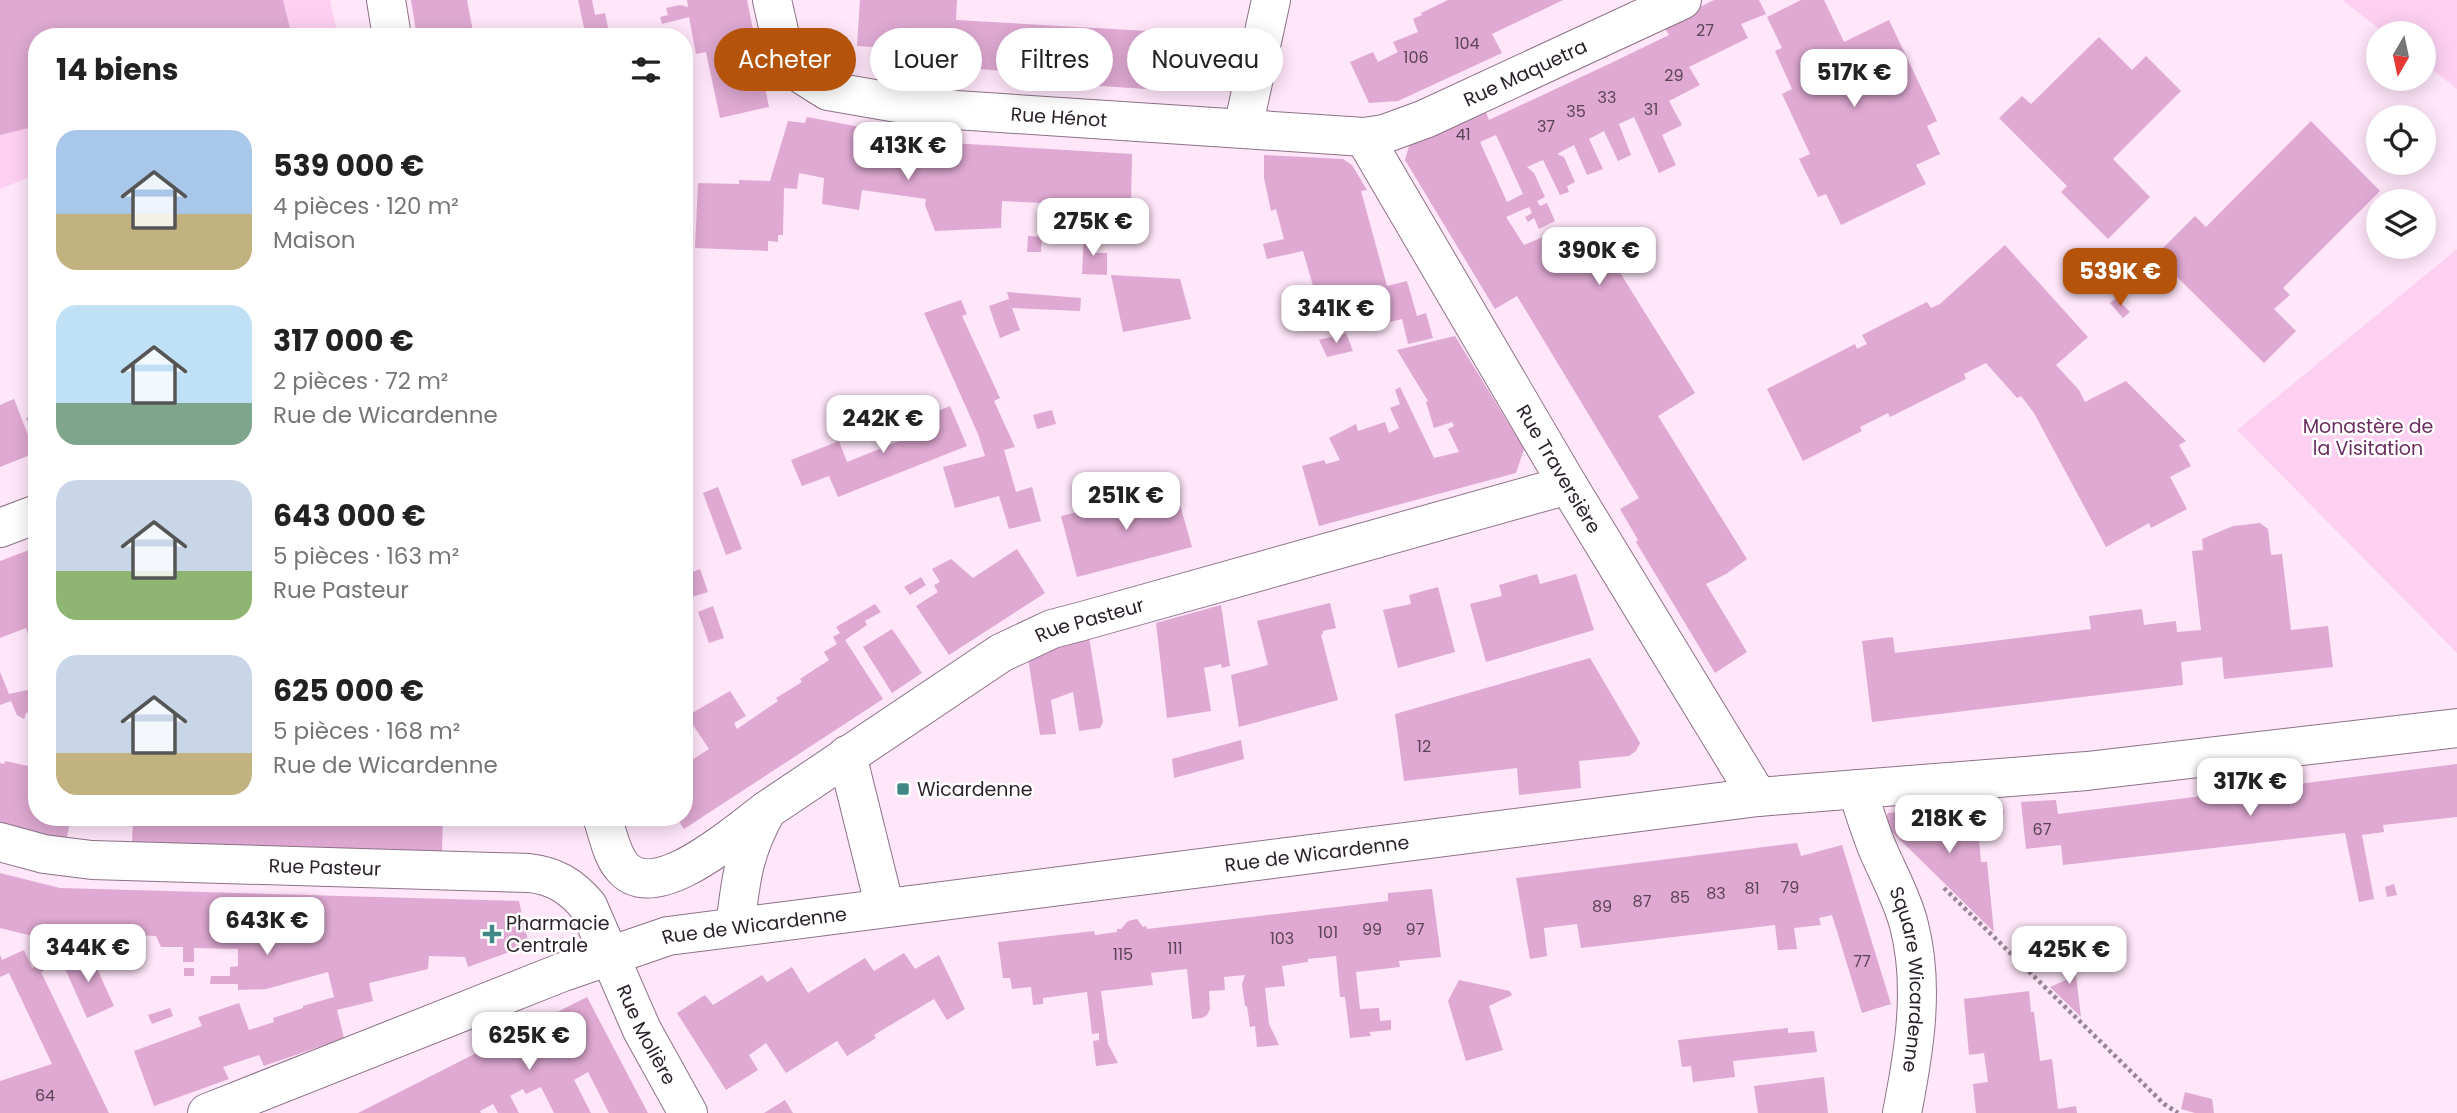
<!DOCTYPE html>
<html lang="fr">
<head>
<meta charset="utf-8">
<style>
	:root { --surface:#fff; --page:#f6f6f6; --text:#222; --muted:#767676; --accent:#b45309 }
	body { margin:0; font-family:Poppins,sans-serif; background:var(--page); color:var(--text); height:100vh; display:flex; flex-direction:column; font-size:26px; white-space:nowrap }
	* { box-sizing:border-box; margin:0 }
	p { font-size:23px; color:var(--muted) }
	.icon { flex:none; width:38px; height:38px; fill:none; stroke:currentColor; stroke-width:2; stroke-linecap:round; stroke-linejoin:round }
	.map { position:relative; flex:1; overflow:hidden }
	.sheet { position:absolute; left:28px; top:28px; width:665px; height:798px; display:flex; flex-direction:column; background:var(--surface); border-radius:28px; box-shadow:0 4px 18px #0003 }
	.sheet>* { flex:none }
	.guide { position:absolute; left:714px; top:28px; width:665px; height:63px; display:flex; gap:14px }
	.needle { width:46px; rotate:189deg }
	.fabs { position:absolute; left:2366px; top:21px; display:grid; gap:14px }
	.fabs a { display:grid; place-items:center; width:70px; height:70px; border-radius:50%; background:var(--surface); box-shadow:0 4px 18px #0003; font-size:35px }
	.price { position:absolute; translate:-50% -60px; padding:0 16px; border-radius:14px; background:#fff; color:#222; font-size:23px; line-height:46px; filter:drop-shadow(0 2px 4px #0008) }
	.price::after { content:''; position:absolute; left:50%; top:42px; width:21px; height:16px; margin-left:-10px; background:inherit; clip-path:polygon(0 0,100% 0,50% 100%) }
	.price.selected { background:var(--accent); color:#fff }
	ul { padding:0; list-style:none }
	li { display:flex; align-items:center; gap:21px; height:175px; padding:0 28px }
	li span { display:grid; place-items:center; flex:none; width:196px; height:140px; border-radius:21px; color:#555 }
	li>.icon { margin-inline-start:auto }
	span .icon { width:84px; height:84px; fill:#fffc; stroke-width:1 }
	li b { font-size:30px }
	h2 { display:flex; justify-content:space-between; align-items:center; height:84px; padding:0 28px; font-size:30px }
	.pill { padding:0 24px; border-radius:32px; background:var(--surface); box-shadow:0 4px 18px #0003; font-size:24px; line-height:63px }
	.pill.selected { background:var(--accent); color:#fff }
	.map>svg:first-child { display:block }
	.green { fill:#fdd0f2 }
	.building { fill:#dfa9d3; fill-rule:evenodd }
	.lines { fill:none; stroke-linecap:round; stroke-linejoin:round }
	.minor-casing { stroke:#8d7287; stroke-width:40 }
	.path { stroke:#978593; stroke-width:4.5; stroke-dasharray:3.5 3.5; stroke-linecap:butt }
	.minor { stroke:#fff; stroke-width:38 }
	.poi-dot { fill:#408887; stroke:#fff; stroke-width:2.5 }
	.labels { text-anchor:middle; stroke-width:5; stroke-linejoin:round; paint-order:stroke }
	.number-label { font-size:16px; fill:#5a4455 }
	.street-label { font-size:19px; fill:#2d222b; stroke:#fff }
	.park-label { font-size:19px; fill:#6b2c60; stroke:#fff }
	.poi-label { font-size:19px; fill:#2d222b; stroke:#fff; text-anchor:start }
</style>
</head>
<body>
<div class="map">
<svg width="2457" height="1113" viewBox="0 0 2457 1113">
	<rect width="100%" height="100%" fill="#ffe6f9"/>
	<g class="green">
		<polygon points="0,0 330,0 338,37 37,37 37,174 0,189"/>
		<polygon points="2342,0 2457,0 2457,89 2424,63 2424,33 2385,33"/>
		<polygon points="2457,249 2457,653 2237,430"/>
	</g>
	<g class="building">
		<polygon points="0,0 283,0 292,37 37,37 37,126 0,135"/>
		<polygon points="411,0 467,0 474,37 417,37"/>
		<polygon points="578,0 592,0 595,15 605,13 610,37 586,37"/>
		<polygon points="687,0 747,0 769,107 720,118 706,52 696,54 689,17 662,24 660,17 668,15 666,8 680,5 688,7"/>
		<polygon points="860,0 957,0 956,20 1165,32 1163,90 1004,80 1004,71 953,67 954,50 920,47 920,50 857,46"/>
		<polygon points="1448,0 1563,0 1492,34 1502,53 1398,101 1369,103 1350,62 1373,52 1378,62 1398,52 1393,42 1418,32 1413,19 1422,15 1421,13"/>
		<path d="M1714 0H1759L1766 14 1741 24 1748 38 1689 67 1700 85 1669 101 1682 125 1662 135 1676 165 1659 173 1634 117 1619 124 1631 155 1618 161 1604 131 1589 139 1603 169 1587 175 1574 145 1557 154 1564 157 1575 182 1567 186 1569 192 1560 195 1543 160 1527 167 1534 173 1545 197 1537 201 1540 206 1547 203 1555 221 1539 229 1534 218 1528 222 1525 217 1532 213 1529 207 1506 217 1524 245 1543 237 1551 255 1596 234 1695 393 1658 416 1747 559 1726 574 1706 584 1747 652 1715 673 1636 542 1638 540 1620 509 1639 498 1517 296 1495 309 1405 160 1410 143 1484 108 1489 120 1609 64 1669 35 1663 25ZM1496 135 1523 194 1507 202 1480 142Z"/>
		<polygon points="1801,0 1824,0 1844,42 1889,20 1937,121 1927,126 1940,154 1916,165 1926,184 1841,225 1826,194 1818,197 1799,159 1810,154 1782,94 1792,89 1775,51 1782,48 1767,17"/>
		<polygon points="2099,37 2132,70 2146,56 2181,91 2113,159 2150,197 2108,239 2061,192 2067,186 1999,118 2022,96 2031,104"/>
		<polygon points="807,117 870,129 870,134 934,142 1132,154 1131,203 1085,201 1084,230 1062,230 1064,204 1002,201 1001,228 935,231 925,205 926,199 862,190 859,210 822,204 824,178 799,173 797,189 784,188 783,235 778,235 778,242 768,241 768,251 695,248 698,183 739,184 739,180 770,181 788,121 805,123"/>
		<polygon points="2311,121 2380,191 2283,288 2290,295 2274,309 2296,331 2264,363 2168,268 2174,261 2162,249 2195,216 2206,227"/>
		<polygon points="1264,155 1343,159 1352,165 1367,190 1361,191 1387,286 1407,281 1417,316 1426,313 1433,338 1408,344 1402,319 1367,328 1357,293 1318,303 1303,251 1267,259 1263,244 1284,239 1276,209 1271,211 1264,178"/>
		<polygon points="1084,235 1098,235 1096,253 1107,253 1107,275 1082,274"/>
		<polygon points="1028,236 1042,237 1041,252 1027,252"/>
		<polygon points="2005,245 2088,337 2056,365 2079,390 2085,402 2126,381 2186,441 2179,445 2191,466 2170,477 2187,509 2151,528 2149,523 2106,547 2034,413 2021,396 2017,398 1986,363 1964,374 1966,379 1890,417 1888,413 1860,427 1862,431 1803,461 1767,389 1855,344 1857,349 1867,344 1862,335 1927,302 1931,308 1940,304"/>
		<polygon points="1111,275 1180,279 1191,319 1123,332"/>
		<polygon points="1007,292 1081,298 1080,311 1012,308 1020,330 1000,338 989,306 1009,299"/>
		<polygon points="2116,298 2130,312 2123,318 2110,303"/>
		<polygon points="961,300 967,314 962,316 1000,398 994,401 1015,447 1004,450 1016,492 1032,487 1041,521 1009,529 999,496 955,508 943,467 985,456 978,434 924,313"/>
		<polygon points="1346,333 1353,351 1327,357 1319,340"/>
		<polygon points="1455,336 1524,449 1516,473 1319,526 1302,466 1324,460 1326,464 1340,460 1329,438 1356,424 1358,431 1385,422 1389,433 1399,428 1390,408 1400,404 1395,390 1400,387 1434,458 1459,452 1448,429 1454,426 1452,422 1434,428 1426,402 1428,401 1397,350"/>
		<polygon points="14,399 35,453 0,467 0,405"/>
		<polygon points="950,406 967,446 838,497 829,476 802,486 791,460 839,441 847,462 912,436 907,423"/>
		<polygon points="1052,410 1056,424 1037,429 1033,415"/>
		<polygon points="37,413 37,445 26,418"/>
		<polygon points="718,487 742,549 726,555 703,493"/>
		<polygon points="1175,487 1192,547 1077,577 1061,516"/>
		<polygon points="2260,523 2268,529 2271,555 2282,554 2291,630 2328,626 2333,667 2224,679 2222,657 2181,662 2183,685 1872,722 1862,641 1893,637 1895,653 2091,629 2089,616 2142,609 2144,625 2176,621 2177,632 2201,630 2192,551 2203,550 2202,539 2233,526"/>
		<polygon points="37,547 37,631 28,635 26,628 0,638 0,561"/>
		<polygon points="1017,549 1045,593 949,655 916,606 938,592 934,585 940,582 932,569 951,559 973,578"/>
		<polygon points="700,569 708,592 692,597 685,575"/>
		<polygon points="1537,574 1540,584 1576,574 1594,630 1486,662 1470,604 1502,596 1499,585"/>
		<polygon points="921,577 926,585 910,595 904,587"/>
		<polygon points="1438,587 1455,652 1398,668 1383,610 1411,604 1409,595"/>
		<polygon points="1330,603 1336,628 1323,631 1323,634 1321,635 1338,700 1239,727 1231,675 1268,665 1257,621"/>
		<polygon points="875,604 881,612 865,621 867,625 845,640 883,699 684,829 676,817 684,817 684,765 709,749 687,716 730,691 746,716 734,723 737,729 778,701 776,698 802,682 800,679 829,660 824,652 837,644 833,637 840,633 836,627"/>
		<polygon points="1221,605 1230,666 1222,668 1221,664 1204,668 1211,711 1167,718 1156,623"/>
		<polygon points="713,606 724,638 709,643 698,612"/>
		<polygon points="892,629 922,673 892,693 863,647"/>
		<polygon points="1089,637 1103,722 1100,728 1079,731 1073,692 1051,700 1056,734 1040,735 1028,658"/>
		<polygon points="1590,658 1640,743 1636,751 1629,756 1579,761 1581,788 1519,795 1517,768 1404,781 1395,714"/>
		<polygon points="0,672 9,694 37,688 37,711 26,713 24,719 17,715 11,701 0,705"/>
		<polygon points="1241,740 1244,759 1174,778 1172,759"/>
		<polygon points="5,761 37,768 37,817 71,817 66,842 0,824 0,763 4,764"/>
		<polygon points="2457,764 2457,817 2383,825 2384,832 2362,835 2374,899 2359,902 2345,833 2063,865 2061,845 2026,849 2021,802 2056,800 2058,814"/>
		<polygon points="2003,804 2004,814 1986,816 1979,806"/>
		<polygon points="1931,809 1931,821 1977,817 1981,862 1987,862 1994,932 1884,824 1888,813"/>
		<polygon points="133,817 443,817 442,851 132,843"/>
		<polygon points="1797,843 1801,856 1842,845 1891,1004 1862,1013 1832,915 1819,918 1821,925 1794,928 1797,949 1778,950 1775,925 1581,948 1577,924 1544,928 1547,956 1530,959 1516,878"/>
		<polygon points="0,873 60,888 519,901 529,945 468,967 465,957 429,956 428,969 369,983 373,1001 337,1010 344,1038 264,1066 259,1055 223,1067 229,1079 154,1106 134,1051 202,1026 198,1017 239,1003 249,1030 274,1022 273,1018 303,1008 303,1006 334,997 328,972 266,989 238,990 238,984 210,984 211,976 230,976 230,967 238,966 238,949 194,948 194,962 183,962 183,947 161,947 156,936 81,933 88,950 0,928"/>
		<polygon points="2394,884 2397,895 2387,897 2385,887"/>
		<polygon points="1432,889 1441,957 1399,961 1400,967 1356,972 1360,1009 1379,1008 1380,1021 1391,1020 1391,1030 1369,1032 1371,1036 1350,1038 1345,997 1340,997 1336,956 1308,959 1308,962 1282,966 1285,986 1265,988 1269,1024 1279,1045 1257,1047 1255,1026 1250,1027 1247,1006 1245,1006 1242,984 1245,975 1224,977 1225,990 1209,991 1210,1009 1207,1015 1202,1018 1192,1019 1187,969 1151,973 1153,985 1101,991 1108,1044 1118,1063 1096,1066 1093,1041 1099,1040 1099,1033 1092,1034 1087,992 1043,998 1043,1004 1033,1005 1031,987 1012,989 1010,978 1003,978 998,942 1094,931 1095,935 1117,932 1117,929 1121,929 1128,921 1137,919 1143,927 1146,926 1147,929 1388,901 1388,893"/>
		<polygon points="24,950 32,968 40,964 44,971 41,972 109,1113 0,1113 0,1081 52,1064 9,973 0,977 0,955 2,960"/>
		<polygon points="89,951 114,1006 87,1018 62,962"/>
		<polygon points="2073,951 2081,1017 2050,987 2068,979 2066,957 2069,958 2068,952"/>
		<polygon points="904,953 915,969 939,955 965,1009 947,1020 934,999 874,1035 876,1038 847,1056 837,1041 786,1073 766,1043 749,1055 758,1070 726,1090 677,1013 705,995 713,1005 762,975 767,982 792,967 808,993 865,958 874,971"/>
		<rect x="184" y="968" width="10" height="8"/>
		<polygon points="1459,980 1510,991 1512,995 1489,1006 1503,1050 1466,1061 1448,1001"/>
		<polygon points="2029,991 2031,1012 2034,1012 2040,1061 2052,1059 2058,1109 2076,1106 2077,1113 1976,1113 1973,1084 1988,1082 1984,1053 1969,1055 1964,999"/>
		<polygon points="587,997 648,1113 609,1113 588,1072 574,1080 591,1113 554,1113 541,1087 526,1094 523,1089 510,1096 519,1113 498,1113 493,1104 480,1111 481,1113 358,1113"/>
		<polygon points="170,1008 173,1016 152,1024 148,1015"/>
		<polygon points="1788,1028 1788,1033 1814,1031 1817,1052 1733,1061 1735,1077 1693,1082 1691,1066 1682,1067 1678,1040"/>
		<polygon points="1824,1077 1828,1113 1758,1113 1754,1086"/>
		<polygon points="2185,1092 2212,1099 2214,1113 2195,1113 2181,1109"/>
		<polygon points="785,1100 793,1113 764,1113"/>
	</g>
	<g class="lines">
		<g class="minor-casing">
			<g id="minor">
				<polyline points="386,0 392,37"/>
				<path id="s1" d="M772 0 783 49 790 62 798 72 828 91 926 108 1364 137 1384 134 1425 119 1682 0"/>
				<polyline points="1243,128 1271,0"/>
				<path id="s2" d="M1364 137 1568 485 1758 797"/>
				<polyline points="0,528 37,514"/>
				<polyline points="847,755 885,908"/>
				<path id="s3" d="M1857 789C1863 808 1869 827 1876 845 1887 872 1902 897 1909 925 1925 987 1914 1052 1902 1113"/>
				<path d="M602 817C608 833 611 855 623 868 657 905 737 832 766 811"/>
				<path id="s4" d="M0 842 44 854 92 860 529 873C555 876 571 886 588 906L642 1030 688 1113"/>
				<path id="s5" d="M735 927C741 879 743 853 767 810L1001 653 1052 629 1079 622 1568 485"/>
				<path id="s6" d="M207 1113 563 972 668 936 1758 797 2087 771 2457 728"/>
			</g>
		</g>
		<polyline class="path" points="1944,888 2164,1104 2178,1113"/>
		<use href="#minor" class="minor"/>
	</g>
	<g class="poi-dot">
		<rect x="896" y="782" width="14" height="14" rx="3.5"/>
		<path d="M488.5 923.5h7v7h7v7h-7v7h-7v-7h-7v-7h7z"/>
	</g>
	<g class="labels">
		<g class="number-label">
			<text x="1705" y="36">27</text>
			<text x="1467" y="49">104</text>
			<text x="1416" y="63">106</text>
			<text x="1674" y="81">29</text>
			<text x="1607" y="103">33</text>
			<text x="1651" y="115">31</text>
			<text x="1576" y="117">35</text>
			<text x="1546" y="132">37</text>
			<text x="1463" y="140">41</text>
			<text x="1424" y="752">12</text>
			<text x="2042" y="835">67</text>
			<text x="1790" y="893">79</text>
			<text x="1752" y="894">81</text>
			<text x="1716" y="899">83</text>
			<text x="1680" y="903">85</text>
			<text x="1642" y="907">87</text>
			<text x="1602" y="912">89</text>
			<text x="1372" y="935">99</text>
			<text x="1415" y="935">97</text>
			<text x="1328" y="938">101</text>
			<text x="1282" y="944">103</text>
			<text x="1175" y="954">111</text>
			<text x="1123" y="960">115</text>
			<text x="1862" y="967">77</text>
			<text x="45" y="1101">64</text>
		</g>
		<g class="street-label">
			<text dy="7" stroke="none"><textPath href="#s1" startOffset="826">Rue Maquetra</textPath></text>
			<text dy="7" stroke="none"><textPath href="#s1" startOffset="346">Rue Hénot</textPath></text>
			<text dy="7" stroke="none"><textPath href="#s2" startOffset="385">Rue Traversière</textPath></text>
			<text dy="7" stroke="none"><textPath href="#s5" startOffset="499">Rue Pasteur</textPath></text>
			<text dy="7" stroke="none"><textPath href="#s6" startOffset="1148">Rue de Wicardenne</textPath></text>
			<text dy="7" stroke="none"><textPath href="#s4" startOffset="327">Rue Pasteur</textPath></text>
			<text dy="7" stroke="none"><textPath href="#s6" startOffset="581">Rue de Wicardenne</textPath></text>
			<text dy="7" stroke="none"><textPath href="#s3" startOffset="200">Square Wicardenne</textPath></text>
			<text dy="7" stroke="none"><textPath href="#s4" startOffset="742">Rue Molière</textPath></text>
		</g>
		<g class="park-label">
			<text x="2368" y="433">Monastère de<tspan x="2368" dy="22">la Visitation</tspan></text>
		</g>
		<g class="poi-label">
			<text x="917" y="796">Wicardenne</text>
			<text x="506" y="930">Pharmacie<tspan x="506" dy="22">Centrale</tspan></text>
		</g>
	</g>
</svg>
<div class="fabs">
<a><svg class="needle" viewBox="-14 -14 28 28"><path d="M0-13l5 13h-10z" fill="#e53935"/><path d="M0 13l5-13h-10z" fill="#767676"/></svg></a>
<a><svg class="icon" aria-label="locate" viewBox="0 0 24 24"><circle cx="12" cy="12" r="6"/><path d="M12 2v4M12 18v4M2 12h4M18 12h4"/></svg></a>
<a><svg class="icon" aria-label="layers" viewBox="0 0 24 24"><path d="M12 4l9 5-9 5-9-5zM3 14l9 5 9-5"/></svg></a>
</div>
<b class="price" style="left:1854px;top:109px">517K €</b>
<b class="price" style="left:908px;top:182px">413K €</b>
<b class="price" style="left:1093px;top:258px">275K €</b>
<b class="price" style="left:1599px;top:287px">390K €</b>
<b class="price selected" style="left:2120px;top:308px">539K €</b>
<b class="price" style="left:1336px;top:345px">341K €</b>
<b class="price" style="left:883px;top:455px">242K €</b>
<b class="price" style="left:1126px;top:532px">251K €</b>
<b class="price" style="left:2250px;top:818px">317K €</b>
<b class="price" style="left:1949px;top:855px">218K €</b>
<b class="price" style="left:267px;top:957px">643K €</b>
<b class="price" style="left:88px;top:984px">344K €</b>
<b class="price" style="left:2069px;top:986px">425K €</b>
<b class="price" style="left:529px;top:1072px">625K €</b>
<div class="guide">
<a class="pill selected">Acheter</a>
<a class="pill">Louer</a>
<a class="pill">Filtres</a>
<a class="pill">Nouveau</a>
</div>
<section class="sheet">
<h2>14 biens<svg class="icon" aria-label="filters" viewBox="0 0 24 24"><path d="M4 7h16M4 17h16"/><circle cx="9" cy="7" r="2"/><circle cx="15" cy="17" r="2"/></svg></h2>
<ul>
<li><span style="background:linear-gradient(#a9c7e8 60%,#c2b280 0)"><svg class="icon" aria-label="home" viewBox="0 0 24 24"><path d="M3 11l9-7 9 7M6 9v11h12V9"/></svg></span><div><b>539 000 €</b><p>4 pièces · 120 m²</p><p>Maison</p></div></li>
<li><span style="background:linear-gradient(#bfe0f5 70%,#7fa58c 0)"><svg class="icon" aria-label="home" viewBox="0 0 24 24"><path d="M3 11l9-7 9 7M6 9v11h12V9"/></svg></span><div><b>317 000 €</b><p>2 pièces · 72 m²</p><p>Rue de Wicardenne</p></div></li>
<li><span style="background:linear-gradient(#c9d6e8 65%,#8fb573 0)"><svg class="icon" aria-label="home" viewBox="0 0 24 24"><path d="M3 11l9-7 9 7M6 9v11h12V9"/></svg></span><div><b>643 000 €</b><p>5 pièces · 163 m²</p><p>Rue Pasteur</p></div></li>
<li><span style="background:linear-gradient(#c9d6e8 70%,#c2b280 0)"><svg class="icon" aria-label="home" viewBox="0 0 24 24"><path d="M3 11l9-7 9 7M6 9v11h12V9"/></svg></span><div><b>625 000 €</b><p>5 pièces · 168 m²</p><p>Rue de Wicardenne</p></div></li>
</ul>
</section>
</div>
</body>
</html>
